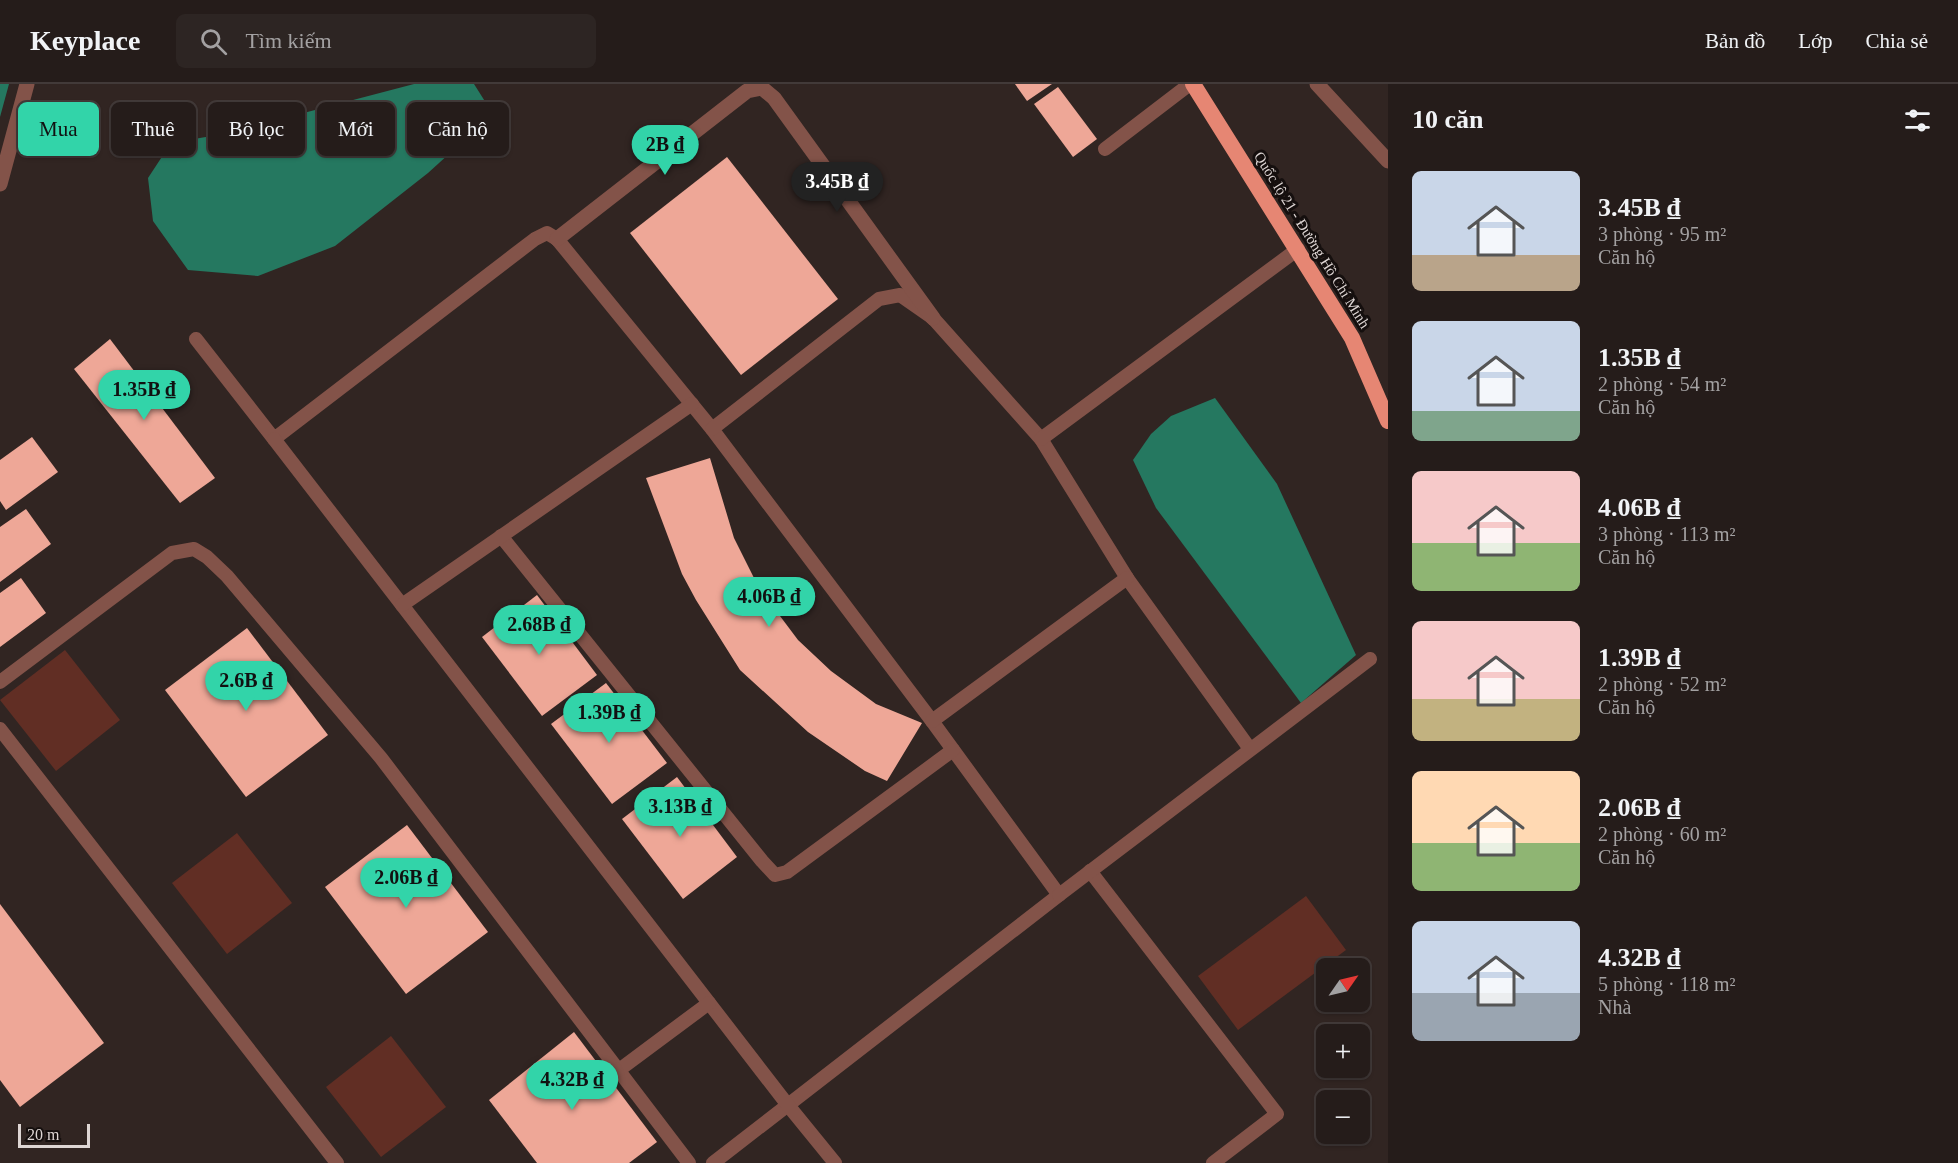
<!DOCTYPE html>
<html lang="vi">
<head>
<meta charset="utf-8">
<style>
	:root { --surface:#251c1a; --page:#2d2523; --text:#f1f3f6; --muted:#a3a1a2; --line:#423a39; --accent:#32d4a9 }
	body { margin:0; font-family:"Times New Roman",serif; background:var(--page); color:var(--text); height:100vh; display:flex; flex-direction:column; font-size:22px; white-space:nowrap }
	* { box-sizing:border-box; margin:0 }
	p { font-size:20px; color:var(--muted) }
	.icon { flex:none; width:33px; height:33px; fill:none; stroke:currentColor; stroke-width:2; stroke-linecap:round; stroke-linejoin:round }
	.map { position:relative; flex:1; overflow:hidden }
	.panel { display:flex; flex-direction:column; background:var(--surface); width:570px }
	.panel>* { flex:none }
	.guide { position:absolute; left:18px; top:18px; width:570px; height:54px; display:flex; gap:12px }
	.needle { width:39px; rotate:56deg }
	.buttons { position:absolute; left:1316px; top:874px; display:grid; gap:12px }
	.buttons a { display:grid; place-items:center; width:54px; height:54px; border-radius:9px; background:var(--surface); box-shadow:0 2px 4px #0004,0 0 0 2px var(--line); font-size:30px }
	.scale { position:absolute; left:18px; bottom:15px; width:72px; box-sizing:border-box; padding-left:6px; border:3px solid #ded6d4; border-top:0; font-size:16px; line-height:21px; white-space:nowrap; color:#ded6d4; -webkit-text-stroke:4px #150f0e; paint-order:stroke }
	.price { position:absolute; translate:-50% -51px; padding:0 14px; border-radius:21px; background:var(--accent); color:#111; font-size:20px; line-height:39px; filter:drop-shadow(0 2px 3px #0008) }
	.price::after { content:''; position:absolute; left:50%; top:36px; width:18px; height:14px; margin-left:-9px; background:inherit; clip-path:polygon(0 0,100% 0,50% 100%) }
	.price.on { background:#222; color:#fff }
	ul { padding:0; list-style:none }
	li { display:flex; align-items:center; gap:18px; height:150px; padding:0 24px }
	li span { display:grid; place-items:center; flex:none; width:168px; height:120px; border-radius:9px; color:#555 }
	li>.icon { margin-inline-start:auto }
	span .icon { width:72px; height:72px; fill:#fffc; stroke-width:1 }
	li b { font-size:26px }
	h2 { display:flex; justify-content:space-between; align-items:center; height:72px; padding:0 24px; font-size:26px }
	.pill { padding:0 21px; border-radius:9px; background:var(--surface); box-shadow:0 2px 4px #0004,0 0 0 2px var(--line); font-size:21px; line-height:54px }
	.pill.on { background:var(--accent); color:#111 }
	header { display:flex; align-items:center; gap:36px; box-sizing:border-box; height:84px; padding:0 30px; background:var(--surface); border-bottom:2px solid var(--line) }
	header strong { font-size:28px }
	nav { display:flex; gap:33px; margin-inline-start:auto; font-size:21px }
	.search { width:420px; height:54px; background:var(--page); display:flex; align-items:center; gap:15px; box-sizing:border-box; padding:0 21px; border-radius:9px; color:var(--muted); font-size:22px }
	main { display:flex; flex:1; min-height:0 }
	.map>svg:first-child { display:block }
	.green { fill:#612e24 }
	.water { fill:#257860 }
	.building { fill:#eea797 }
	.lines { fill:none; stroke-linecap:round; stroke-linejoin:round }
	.service { stroke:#835349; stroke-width:14 }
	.minor { stroke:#835349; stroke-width:15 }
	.trunk { stroke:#e68673; stroke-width:16 }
	.labels { text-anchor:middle; stroke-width:6; stroke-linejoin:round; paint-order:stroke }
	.street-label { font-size:15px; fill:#ded6d4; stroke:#150f0e }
</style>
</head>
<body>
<header>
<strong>Keyplace</strong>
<div class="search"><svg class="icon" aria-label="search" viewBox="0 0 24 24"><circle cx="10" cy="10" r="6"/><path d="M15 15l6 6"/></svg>Tìm kiếm</div>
<nav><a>Bản đồ</a><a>Lớp</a><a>Chia sẻ</a></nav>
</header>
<main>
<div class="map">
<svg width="1388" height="1079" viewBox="0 0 1388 1079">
	<rect width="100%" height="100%" fill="#312522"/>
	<g class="green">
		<polygon points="65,566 120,636 56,687 0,616"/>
		<polygon points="237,749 292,819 227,870 172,799"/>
		<polygon points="1306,812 1346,866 1238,946 1198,892"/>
		<polygon points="391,952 446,1023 381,1073 326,1003"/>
	</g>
	<g class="water">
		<polygon points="0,0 9,0 0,33"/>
		<polygon points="414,0 474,0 493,30 428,89 335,162 258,192 188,186 153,137 148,94 171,59 223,50"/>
		<polygon points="1215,314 1277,400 1356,571 1301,619 1156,424 1133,376 1151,350 1171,332"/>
	</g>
	<g class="building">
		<polygon points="1015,0 1052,0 1027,17"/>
		<polygon points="1058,3 1097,55 1073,73 1034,20"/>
		<polygon points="727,73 838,215 741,291 630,149"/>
		<polygon points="110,255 215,394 180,419 74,285"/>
		<polygon points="32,353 58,388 6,426 0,417 0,376"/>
		<polygon points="710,374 734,454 759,504 798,556 831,587 876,620 922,639 887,697 865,687 808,648 740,586 696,516 682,490 646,394"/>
		<polygon points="26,425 51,460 0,498 0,443"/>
		<polygon points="21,494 46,529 0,563 0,509"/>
		<polygon points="537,511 597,591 542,632 482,553"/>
		<polygon points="247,544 328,651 246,713 165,606"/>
		<polygon points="606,599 667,679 612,720 551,640"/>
		<polygon points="677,693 737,773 683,815 622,735"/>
		<polygon points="407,741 488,848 406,910 325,803"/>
		<polygon points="0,820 104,959 20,1023 0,996"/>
		<polygon points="574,948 657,1058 629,1079 537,1079 489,1016"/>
	</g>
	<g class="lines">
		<g class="service">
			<polyline points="1105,65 1190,0"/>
			<polyline points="196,255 274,355 535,155 547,149 557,155 712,345 932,637 1059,811 713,1079"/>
			<polyline points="712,345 879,215 900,211 933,234 1041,355 1127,494 1250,665"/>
			<polyline points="274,355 787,1020 835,1079"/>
			<polyline points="1041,355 1298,165"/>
			<polyline points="501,452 762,777 775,791 787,788 953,666"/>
			<polyline points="402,521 692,320"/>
			<polyline points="0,598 172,469 194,465 207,473 227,492 381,674 689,1079"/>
			<polyline points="932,637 1127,494"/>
			<polyline points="0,645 337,1079"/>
			<polyline points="1090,787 1277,1030 1213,1079"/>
			<polyline points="1059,811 1370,575"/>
			<polyline points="619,986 709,919"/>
		</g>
		<g class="minor">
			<polyline points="1317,0 1388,77"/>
			<polyline points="0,100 27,0"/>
			<polyline points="557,155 747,7 762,4 774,14 933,234"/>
		</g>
		<polyline class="trunk" points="1193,0 1352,254 1388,337"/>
	</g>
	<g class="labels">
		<g class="street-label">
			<text transform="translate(1312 156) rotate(58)" y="5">Quốc lộ 21 - Đường Hồ Chí Minh</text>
		</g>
	</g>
</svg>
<div class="buttons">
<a><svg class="needle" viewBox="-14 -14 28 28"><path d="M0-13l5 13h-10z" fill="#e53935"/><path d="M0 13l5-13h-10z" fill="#a3a1a2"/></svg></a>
<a>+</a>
<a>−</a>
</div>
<div class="scale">20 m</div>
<b class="price" style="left:665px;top:92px">2B ₫</b>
<b class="price on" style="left:837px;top:129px">3.45B ₫</b>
<b class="price" style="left:144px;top:337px">1.35B ₫</b>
<b class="price" style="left:769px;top:544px">4.06B ₫</b>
<b class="price" style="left:539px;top:572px">2.68B ₫</b>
<b class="price" style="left:246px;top:628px">2.6B ₫</b>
<b class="price" style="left:609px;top:660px">1.39B ₫</b>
<b class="price" style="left:680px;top:754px">3.13B ₫</b>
<b class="price" style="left:406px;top:825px">2.06B ₫</b>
<b class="price" style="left:572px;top:1027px">4.32B ₫</b>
<div class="guide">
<a class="pill on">Mua</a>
<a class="pill">Thuê</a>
<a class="pill">Bộ lọc</a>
<a class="pill">Mới</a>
<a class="pill">Căn hộ</a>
</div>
</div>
<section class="panel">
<h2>10 căn<svg class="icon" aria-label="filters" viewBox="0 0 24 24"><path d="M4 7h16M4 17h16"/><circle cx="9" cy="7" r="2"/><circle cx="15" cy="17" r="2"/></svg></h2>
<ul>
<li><span style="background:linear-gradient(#c9d6e8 70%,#b9a48a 0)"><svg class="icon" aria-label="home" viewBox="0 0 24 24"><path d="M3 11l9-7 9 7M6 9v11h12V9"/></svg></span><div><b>3.45B ₫</b><p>3 phòng · 95 m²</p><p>Căn hộ</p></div></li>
<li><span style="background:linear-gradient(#c9d6e8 75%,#7fa58c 0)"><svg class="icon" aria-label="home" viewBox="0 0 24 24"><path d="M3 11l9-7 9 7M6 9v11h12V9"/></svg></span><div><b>1.35B ₫</b><p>2 phòng · 54 m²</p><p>Căn hộ</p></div></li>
<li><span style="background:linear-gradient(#f6c9c9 60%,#8fb573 0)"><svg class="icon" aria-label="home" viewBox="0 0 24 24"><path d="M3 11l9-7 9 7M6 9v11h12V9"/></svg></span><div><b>4.06B ₫</b><p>3 phòng · 113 m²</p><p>Căn hộ</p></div></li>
<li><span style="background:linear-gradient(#f6c9c9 65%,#c2b280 0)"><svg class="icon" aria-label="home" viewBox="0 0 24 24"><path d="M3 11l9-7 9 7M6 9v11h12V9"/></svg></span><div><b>1.39B ₫</b><p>2 phòng · 52 m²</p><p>Căn hộ</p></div></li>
<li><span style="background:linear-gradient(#ffd9b3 60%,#8fb573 0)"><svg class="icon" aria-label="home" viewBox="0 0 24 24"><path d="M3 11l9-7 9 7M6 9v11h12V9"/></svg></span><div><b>2.06B ₫</b><p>2 phòng · 60 m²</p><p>Căn hộ</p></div></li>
<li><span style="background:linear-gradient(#c9d6e8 60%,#9aa5b1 0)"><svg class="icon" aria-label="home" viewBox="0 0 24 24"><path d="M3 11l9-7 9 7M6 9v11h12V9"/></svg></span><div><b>4.32B ₫</b><p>5 phòng · 118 m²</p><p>Nhà</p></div></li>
</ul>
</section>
</main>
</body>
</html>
